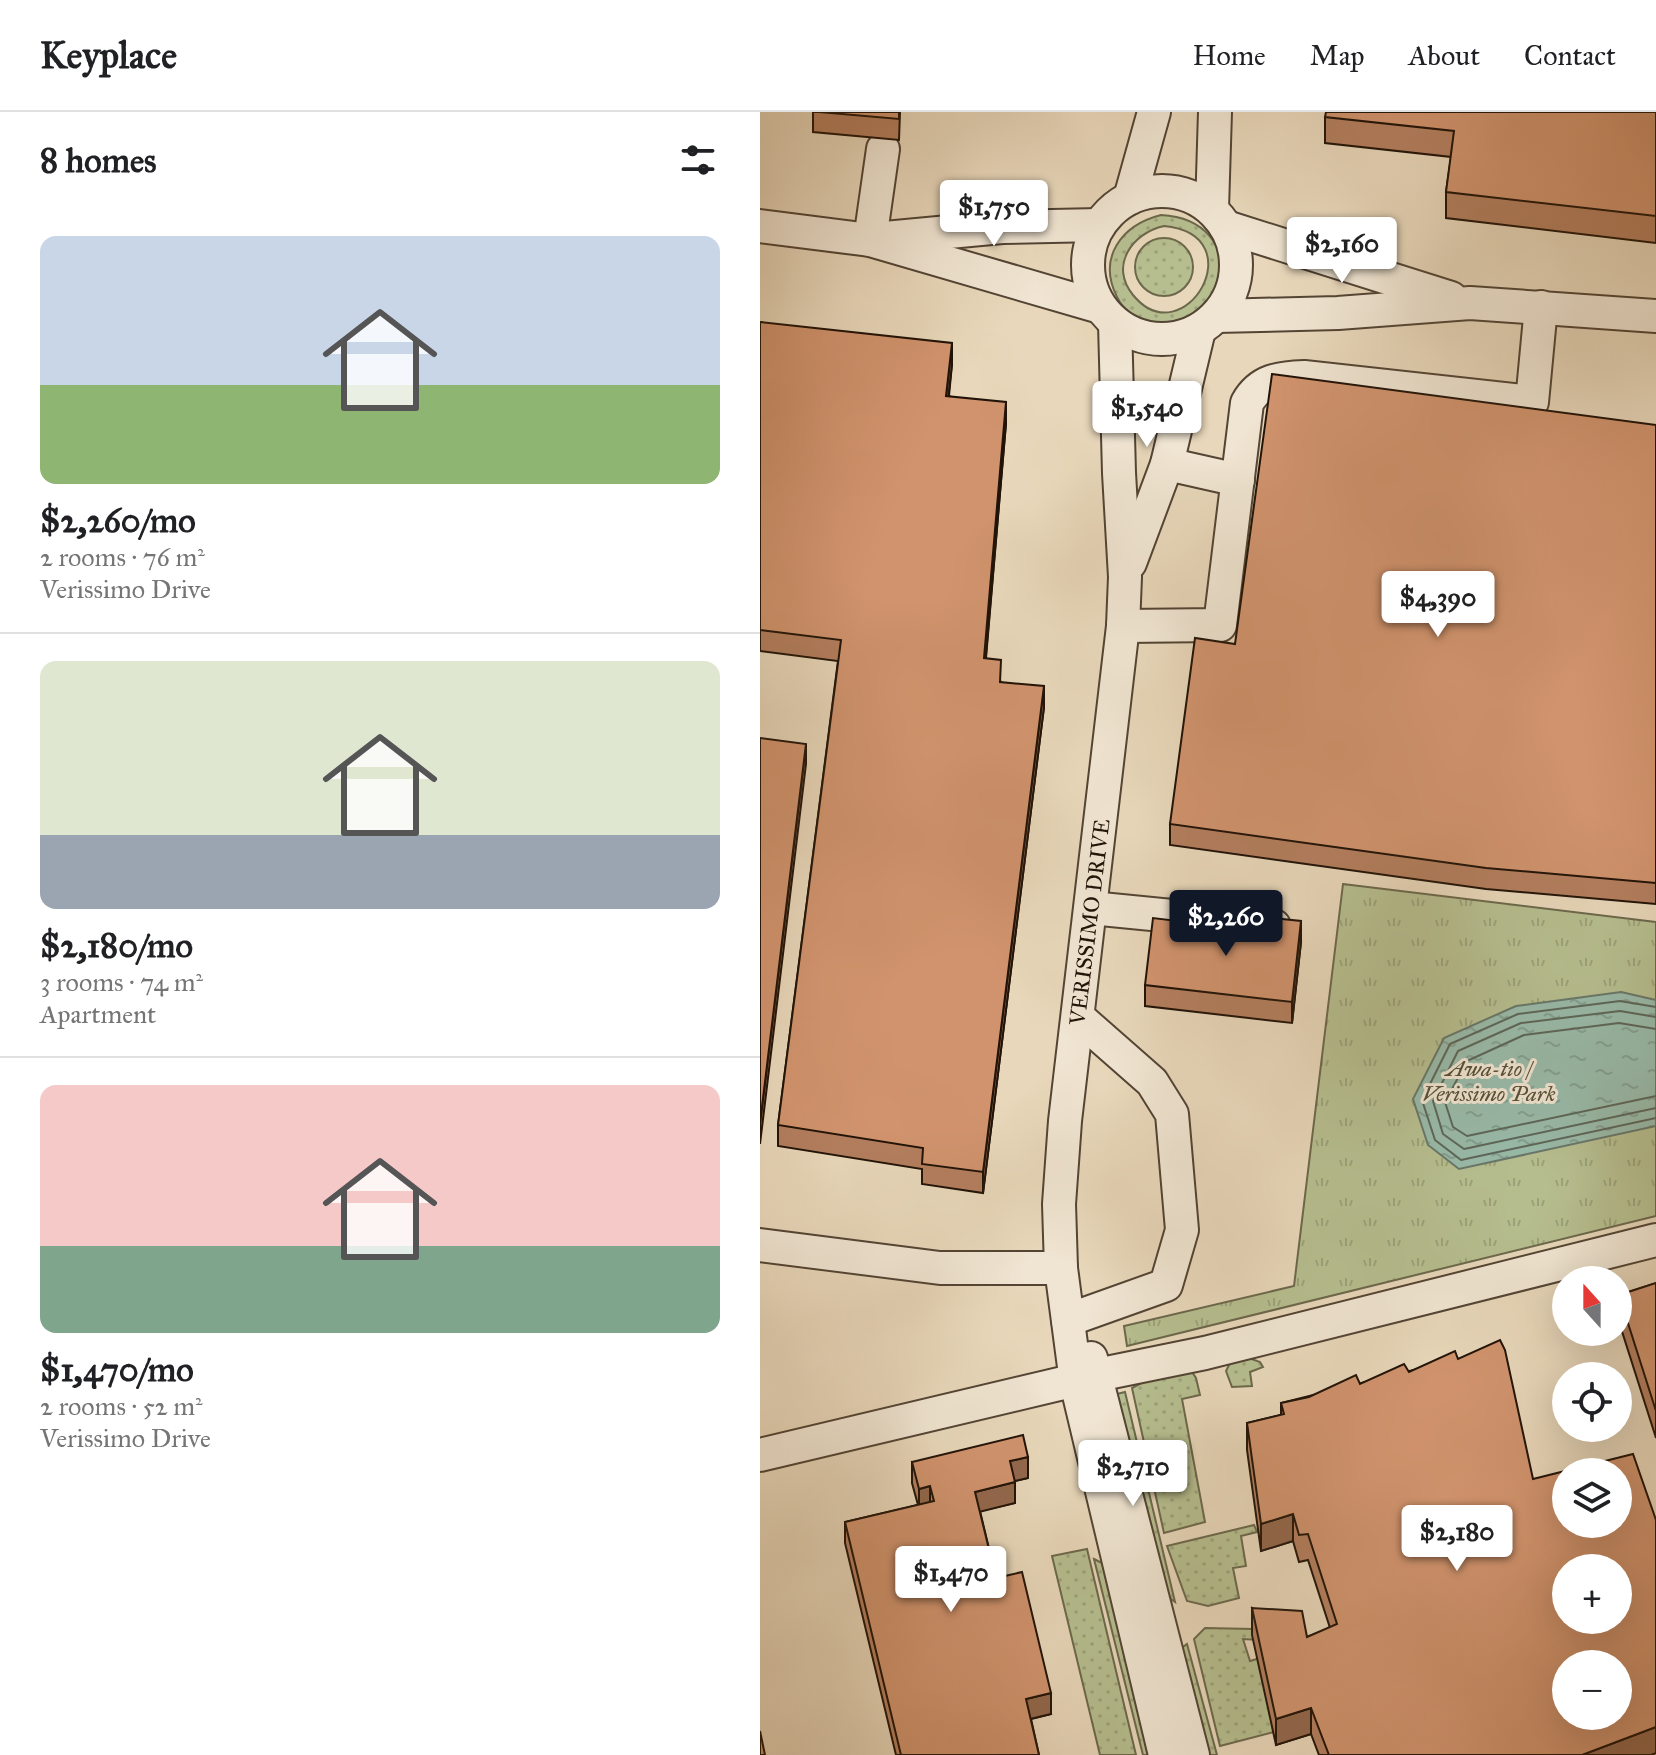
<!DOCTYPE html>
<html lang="en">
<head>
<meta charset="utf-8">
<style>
	:root { --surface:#fff; --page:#f2f2f2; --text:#202124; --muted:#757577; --line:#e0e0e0; --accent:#111827 }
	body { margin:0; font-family:"IM FELL Great Primer",serif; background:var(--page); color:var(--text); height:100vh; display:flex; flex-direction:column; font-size:30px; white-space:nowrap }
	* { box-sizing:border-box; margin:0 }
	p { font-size:26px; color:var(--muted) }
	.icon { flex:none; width:44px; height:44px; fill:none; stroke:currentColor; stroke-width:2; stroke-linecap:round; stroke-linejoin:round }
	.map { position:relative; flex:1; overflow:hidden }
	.panel { display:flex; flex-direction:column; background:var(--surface); width:760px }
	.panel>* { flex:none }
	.needle { width:52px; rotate:339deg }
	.tools { position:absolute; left:792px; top:1154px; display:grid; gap:16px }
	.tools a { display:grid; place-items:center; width:80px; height:80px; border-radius:50%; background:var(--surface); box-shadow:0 8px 32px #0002; font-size:40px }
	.price { position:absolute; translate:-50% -68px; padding:0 18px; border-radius:8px; background:#fff; color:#222; font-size:26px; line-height:52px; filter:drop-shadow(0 2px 4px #0008) }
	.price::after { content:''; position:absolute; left:50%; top:48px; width:24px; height:18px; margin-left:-12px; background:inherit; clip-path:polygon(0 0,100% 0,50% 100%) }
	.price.active { background:var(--accent); color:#fff }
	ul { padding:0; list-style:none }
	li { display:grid; align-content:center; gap:16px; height:424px; padding:0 40px }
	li+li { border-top:2px solid var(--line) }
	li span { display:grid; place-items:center; height:248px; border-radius:16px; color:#555 }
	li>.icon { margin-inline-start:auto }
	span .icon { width:144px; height:144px; fill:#fffc; stroke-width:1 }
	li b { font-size:34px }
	h2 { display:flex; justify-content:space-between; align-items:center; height:96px; padding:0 40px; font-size:34px }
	header { display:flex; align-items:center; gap:48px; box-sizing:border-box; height:112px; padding:0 40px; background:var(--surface); border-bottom:2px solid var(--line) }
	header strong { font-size:38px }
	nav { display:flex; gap:44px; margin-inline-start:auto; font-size:28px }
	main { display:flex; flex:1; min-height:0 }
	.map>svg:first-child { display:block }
	.grass { fill:url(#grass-dots); stroke:#6c684c; stroke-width:2; fill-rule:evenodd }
	.park { fill:url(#park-tufts); stroke:#6c684c; stroke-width:2 }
	.water { fill:url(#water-ripples); stroke:#687769; stroke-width:2 }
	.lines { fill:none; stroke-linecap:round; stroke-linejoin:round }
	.shore { stroke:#5c6658; stroke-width:2 }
	.minor-casing { stroke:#534434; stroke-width:36 }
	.minor { stroke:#f0e5d2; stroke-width:32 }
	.wall { fill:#b37e5e; stroke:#211308; stroke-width:2 }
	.shaded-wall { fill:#92674c; stroke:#211308; stroke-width:2 }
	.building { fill:#d0936d; stroke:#211308; stroke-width:2; fill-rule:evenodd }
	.labels { text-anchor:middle; stroke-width:6; stroke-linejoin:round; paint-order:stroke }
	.street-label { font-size:22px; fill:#211308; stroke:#f0e5d2 }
	.park-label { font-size:22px; font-style:italic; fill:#554f37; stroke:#f0e5d2 }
</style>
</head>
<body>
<header>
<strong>Keyplace</strong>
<nav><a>Home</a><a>Map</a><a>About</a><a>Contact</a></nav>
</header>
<main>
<section class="panel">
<h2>8 homes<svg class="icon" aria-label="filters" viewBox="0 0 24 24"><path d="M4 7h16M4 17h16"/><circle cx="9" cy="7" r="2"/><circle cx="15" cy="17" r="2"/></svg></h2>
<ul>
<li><span style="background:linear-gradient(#c9d6e8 60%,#8fb573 0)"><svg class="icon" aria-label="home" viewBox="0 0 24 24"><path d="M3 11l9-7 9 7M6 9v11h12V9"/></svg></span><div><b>$2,260/mo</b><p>2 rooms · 76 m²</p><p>Verissimo Drive</p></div></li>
<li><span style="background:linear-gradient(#dfe7d0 70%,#9aa5b1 0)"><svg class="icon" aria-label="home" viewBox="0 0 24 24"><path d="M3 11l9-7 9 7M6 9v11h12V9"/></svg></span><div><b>$2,180/mo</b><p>3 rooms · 74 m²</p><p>Apartment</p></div></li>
<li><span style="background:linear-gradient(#f6c9c9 65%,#7fa58c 0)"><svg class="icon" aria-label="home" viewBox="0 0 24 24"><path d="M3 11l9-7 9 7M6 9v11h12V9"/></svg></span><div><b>$1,470/mo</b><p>2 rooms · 52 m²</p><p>Verissimo Drive</p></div></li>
</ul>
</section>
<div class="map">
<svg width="896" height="1643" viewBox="0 0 896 1643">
	<defs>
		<pattern id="grass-dots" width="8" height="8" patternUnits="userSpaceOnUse" patternTransform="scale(2)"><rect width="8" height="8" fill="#b6be8f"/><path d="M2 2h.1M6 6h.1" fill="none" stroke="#9ca27a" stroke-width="1.8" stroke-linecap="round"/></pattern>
		<pattern id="park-tufts" width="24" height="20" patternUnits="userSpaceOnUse" patternTransform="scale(2)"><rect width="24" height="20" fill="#b6be8f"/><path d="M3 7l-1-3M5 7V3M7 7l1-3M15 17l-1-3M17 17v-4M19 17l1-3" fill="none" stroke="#9ca27a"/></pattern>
		<pattern id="water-ripples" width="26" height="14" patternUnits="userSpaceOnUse" patternTransform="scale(2)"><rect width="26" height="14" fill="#98baa9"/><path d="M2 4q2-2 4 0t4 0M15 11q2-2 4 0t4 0" fill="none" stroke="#839f90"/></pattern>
	</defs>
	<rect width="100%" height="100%" fill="#e8d7ba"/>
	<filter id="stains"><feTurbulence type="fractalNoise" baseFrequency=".0025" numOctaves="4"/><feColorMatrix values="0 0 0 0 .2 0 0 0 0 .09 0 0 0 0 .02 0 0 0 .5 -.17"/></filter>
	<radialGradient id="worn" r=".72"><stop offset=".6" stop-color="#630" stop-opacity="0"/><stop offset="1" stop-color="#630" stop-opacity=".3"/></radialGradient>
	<g class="grass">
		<path d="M401 103C494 108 470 227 396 213 380 210 364 200 357 185 337 145 362 113 401 103ZM404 114C496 123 424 245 373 183 349 154 372 121 404 114Z"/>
		<circle cx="404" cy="155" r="29"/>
		<polygon points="489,1246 500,1250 503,1255 490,1260 492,1274 472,1275 466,1259 470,1251"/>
		<polygon points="432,1260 436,1266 440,1283 422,1287 445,1410 404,1421 372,1276 385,1269"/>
		<polygon points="365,1280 415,1490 408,1485 405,1479 357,1282"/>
		<polygon points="494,1413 497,1420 481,1424 486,1454 473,1456 479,1486 448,1494 427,1489 407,1434"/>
		<polygon points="327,1437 376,1643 340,1643 292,1444"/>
		<polygon points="334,1447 342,1451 390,1643 383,1643"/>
		<polygon points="445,1516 493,1517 498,1528 483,1527 490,1549 500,1546 518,1619 460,1634 434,1527"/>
		<polygon points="427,1532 457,1643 443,1643 419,1538"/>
	</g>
	<polygon class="park" points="583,772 896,810 896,1104 367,1234 364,1214 534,1174"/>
	<polygon class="water" points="861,880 896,888 896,1014 699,1057 668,1033 653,987 684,926 756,894"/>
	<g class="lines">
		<g class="shore">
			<polyline points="896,895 860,889 758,902 690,932 662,988 675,1028 701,1048 896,1006"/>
			<polyline points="896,905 860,899 761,911 698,939 673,989 683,1022 704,1037 896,996"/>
			<polyline points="896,917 859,911 764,923 707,949 685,990 693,1015 707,1024 896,984"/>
		</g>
		<g class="minor-casing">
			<g id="minor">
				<circle cx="402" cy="153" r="74"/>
				<polyline points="370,86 394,0"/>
				<polyline points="452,97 455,0"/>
				<polyline points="0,114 110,128 340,195"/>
				<polyline points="466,115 691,186"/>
				<polyline points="125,126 242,115 339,113"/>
				<polyline points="110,128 123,37"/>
				<polyline points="456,204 578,201 710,191 896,204"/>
				<polyline points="355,211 359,361 365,465 363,514 305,1009 299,1092 301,1156 316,1270 405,1643"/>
				<polyline points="407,352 478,368"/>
				<polyline points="370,451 407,352 439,218"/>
				<path d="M363 514 460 513 487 291C500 268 519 266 544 265L772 290 781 195"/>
				<polyline points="331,796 514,814"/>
				<polyline points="0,1133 180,1156 301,1156"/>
				<polyline points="308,1208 406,1173 422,1118 412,1002 392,970 318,905"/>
				<polyline points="331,1246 433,1643"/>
				<polyline points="0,1343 337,1263 445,1241 896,1128"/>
			</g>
		</g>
		<use href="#minor" class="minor"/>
	</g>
	<g class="wall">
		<polygon points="53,0 140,0 139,28 53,20"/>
		<polygon points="896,0 896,131 686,106 686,80 691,45 565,31 565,5"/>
		<polygon points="0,210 192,252 189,284 246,311 226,546 241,570 284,595 223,1081 162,1072 162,1057 18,1034 18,1013 78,549 0,539"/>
		<polygon points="896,313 896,792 726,777 410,733 410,712 475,532"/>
		<polygon points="483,817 541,830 532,911 385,894 385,873"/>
		<polygon points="896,1171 896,1326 859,1210 859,1183"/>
		<polygon points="698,1247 773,1367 896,1408 896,1641 891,1643 559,1643 551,1622 516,1633 492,1523 492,1496 547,1525 570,1516 548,1448 539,1450 533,1429 501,1439 487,1338 487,1311 521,1303 521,1291"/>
		<polygon points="152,1350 268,1366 255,1369 255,1391 220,1399 236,1466 291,1602 271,1607 279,1643 136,1643 85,1431 85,1410 158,1393 152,1371"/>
	</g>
	<g class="shaded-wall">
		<polygon points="192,231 192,252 186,305 186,284"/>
		<polygon points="246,290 246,311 224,566 224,546"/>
		<polygon points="284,574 284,595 223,1081 223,1060"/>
		<polygon points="46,632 46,652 0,1032 0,1011"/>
		<polygon points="541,809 541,830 532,911 532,890"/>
		<polygon points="268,1345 268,1366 250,1370 250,1349"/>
		<polygon points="255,1370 255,1391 215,1401 215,1380"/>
		<polygon points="170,1374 170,1395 159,1398 159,1377"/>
		<polygon points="533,1402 533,1429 501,1439 501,1412"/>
		<polygon points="291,1581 291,1602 266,1608 266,1587"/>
		<polygon points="551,1596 551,1622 516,1633 516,1607"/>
		<polygon points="896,1615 896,1641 891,1643 822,1643"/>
	</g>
	<g class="building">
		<polygon points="59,0 139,0 139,7"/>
		<polygon points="566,0 896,0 896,104 686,80 694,19 565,5"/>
		<polygon points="0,210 192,231 186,284 246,290 224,546 241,548 240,570 284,574 223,1060 162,1052 163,1036 18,1013 81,528 0,518"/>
		<polygon points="512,262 896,313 896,771 726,756 410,712 435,526 475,532"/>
		<polygon points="0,626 46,632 0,1011"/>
		<polygon points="485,803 541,809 532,890 385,873 393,806 483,817"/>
		<polygon points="896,1171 896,1299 859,1183"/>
		<path d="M740 1228 745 1238 773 1367 873 1342 896 1408V1615L822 1643H569L551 1596 516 1607 492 1496 542 1499 547 1525 577 1512 548 1422 539 1423 533 1402 501 1412 487 1311 524 1302 521 1291 549 1285 596 1263 600 1272 644 1252 649 1260 695 1239 698 1247ZM806 1360H858V1412H806ZM806 1456H858V1508H806ZM806 1552H858V1604H806Z"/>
		<polygon points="263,1323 268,1345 250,1349 255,1370 215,1380 236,1466 262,1460 291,1581 266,1587 279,1643 141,1643 85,1410 174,1389 170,1374 159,1377 152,1350"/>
		<polygon points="0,1619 5,1643 0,1643"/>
	</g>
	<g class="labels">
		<g class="street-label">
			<text transform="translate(329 810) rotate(-83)" y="8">VERISSIMO DRIVE</text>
		</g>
		<g class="park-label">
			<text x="729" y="964">Awa-tio /<tspan x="729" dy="25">Verissimo Park</tspan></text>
		</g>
	</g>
	<rect width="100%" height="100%" filter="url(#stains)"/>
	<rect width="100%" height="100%" fill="url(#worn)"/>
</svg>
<div class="tools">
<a><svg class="needle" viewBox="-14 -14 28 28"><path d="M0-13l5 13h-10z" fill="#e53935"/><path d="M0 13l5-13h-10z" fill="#757577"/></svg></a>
<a><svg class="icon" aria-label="locate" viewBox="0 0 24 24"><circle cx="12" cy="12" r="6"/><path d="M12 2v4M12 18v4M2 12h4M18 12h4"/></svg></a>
<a><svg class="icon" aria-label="layers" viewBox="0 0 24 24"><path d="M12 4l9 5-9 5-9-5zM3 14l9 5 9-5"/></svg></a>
<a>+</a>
<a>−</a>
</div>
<b class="price" style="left:234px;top:136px">$1,750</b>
<b class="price" style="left:582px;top:173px">$2,160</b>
<b class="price" style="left:387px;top:337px">$1,540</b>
<b class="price" style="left:678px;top:527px">$4,390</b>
<b class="price active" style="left:466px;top:846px">$2,260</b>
<b class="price" style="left:373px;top:1396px">$2,710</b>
<b class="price" style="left:697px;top:1461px">$2,180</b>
<b class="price" style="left:191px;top:1502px">$1,470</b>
</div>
</main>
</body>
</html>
